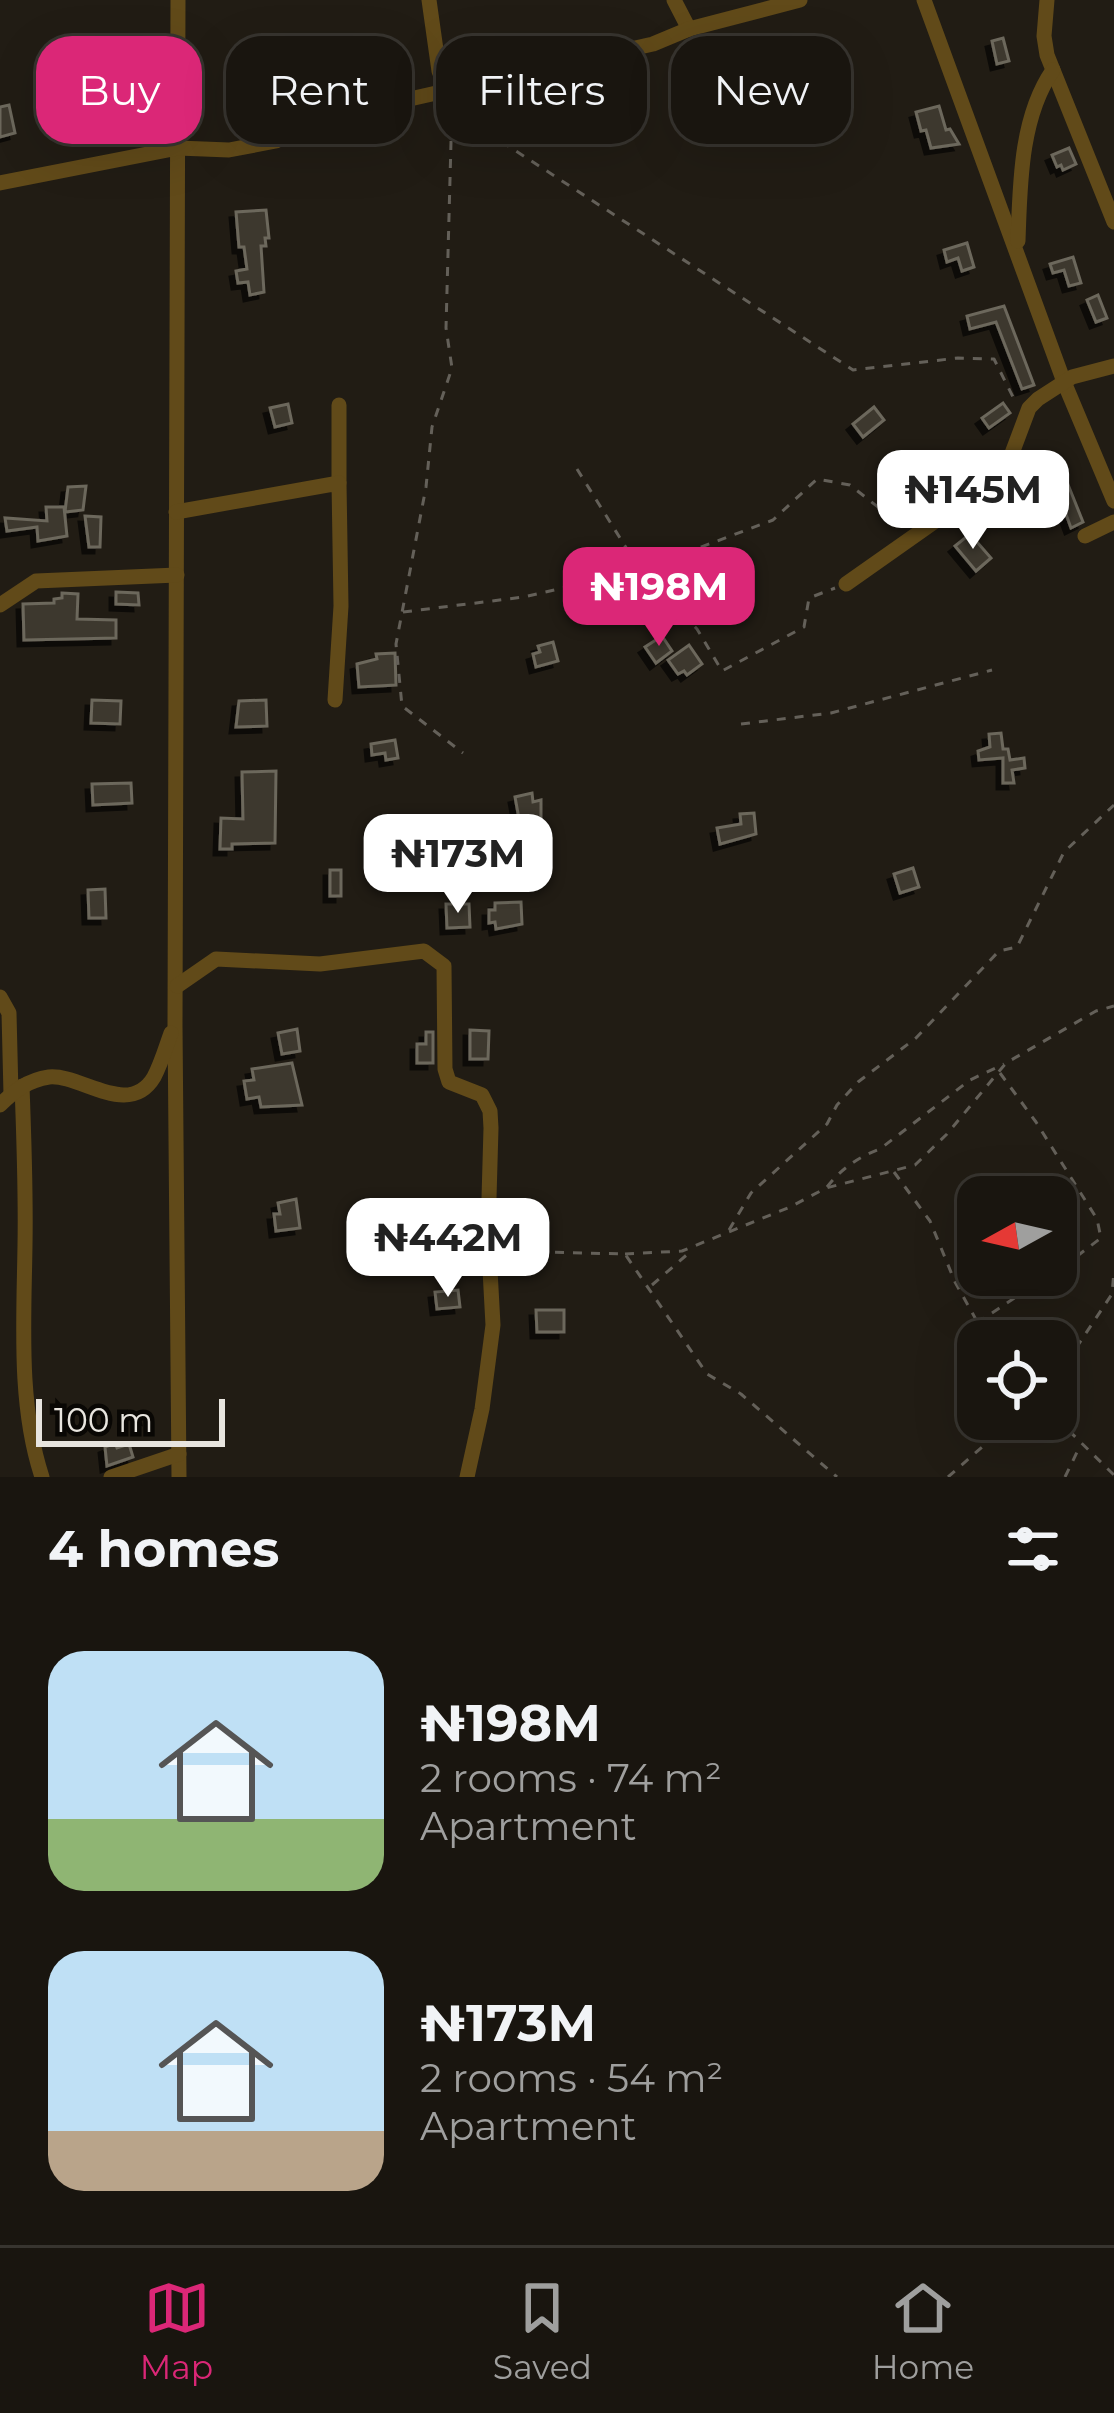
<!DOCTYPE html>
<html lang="en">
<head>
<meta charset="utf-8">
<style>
	:root { --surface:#19150f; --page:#26221d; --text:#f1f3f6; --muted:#9f9f9e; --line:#37342f; --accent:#db2777 }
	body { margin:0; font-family:Montserrat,sans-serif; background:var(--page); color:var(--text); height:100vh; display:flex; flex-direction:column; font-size:45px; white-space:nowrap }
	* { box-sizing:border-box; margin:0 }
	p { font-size:39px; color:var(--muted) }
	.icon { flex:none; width:66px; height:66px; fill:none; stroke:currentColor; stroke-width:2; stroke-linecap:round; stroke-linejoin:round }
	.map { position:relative; height:1477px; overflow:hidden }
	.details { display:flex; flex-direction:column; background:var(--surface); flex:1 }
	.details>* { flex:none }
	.banner { position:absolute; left:36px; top:36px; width:1044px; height:108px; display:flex; gap:24px }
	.needle { width:78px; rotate:262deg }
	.controls { position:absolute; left:957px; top:1176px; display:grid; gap:24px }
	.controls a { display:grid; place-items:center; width:120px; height:120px; border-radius:24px; background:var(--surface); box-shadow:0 12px 48px #0002,0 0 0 3px var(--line); font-size:60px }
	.scale { position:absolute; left:36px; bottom:30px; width:189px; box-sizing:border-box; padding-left:12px; border:6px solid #e8e5df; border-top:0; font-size:33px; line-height:42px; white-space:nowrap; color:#e8e5df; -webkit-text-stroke:9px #090704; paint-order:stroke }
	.price { position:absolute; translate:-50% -102px; padding:0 27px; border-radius:24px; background:#fff; color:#222; font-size:39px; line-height:78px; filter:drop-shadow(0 3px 6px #0008) }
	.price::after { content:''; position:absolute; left:50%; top:72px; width:36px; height:27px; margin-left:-18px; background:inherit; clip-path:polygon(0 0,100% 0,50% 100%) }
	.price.current { background:var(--accent); color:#fff }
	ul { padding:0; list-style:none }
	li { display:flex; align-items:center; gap:36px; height:300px; padding:0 48px }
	li span { display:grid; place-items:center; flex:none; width:336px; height:240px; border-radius:36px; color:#555 }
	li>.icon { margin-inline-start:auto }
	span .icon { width:144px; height:144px; fill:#fffc; stroke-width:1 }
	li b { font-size:51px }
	h2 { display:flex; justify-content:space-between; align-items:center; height:144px; padding:0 48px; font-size:51px }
	.tag { padding:0 42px; border-radius:36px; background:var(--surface); box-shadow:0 12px 48px #0002,0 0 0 3px var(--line); font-size:42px; line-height:108px }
	.tag.current { background:var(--accent); color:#fff }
	.menu { display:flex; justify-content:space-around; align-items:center; height:168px; border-top:3px solid var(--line); background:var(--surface); font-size:33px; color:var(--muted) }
	.menu a { display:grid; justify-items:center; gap:6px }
	.menu .current { color:var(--accent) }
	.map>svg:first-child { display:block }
	.building { fill:#3d382e; stroke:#6c675c; stroke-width:3; filter:url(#shadow) }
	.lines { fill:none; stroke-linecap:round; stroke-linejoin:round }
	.path { stroke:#646059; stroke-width:3; stroke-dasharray:9 9; stroke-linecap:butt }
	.street { stroke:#614a19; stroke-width:15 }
</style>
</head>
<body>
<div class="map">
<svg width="1114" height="1477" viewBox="0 0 1114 1477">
	<defs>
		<filter id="shadow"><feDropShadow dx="-6" dy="6" stdDeviation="0" flood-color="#0009"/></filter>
	</defs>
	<rect width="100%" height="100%" fill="#211c14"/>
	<g class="building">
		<polygon points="1003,38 1009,61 997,64 992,41"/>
		<polygon points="275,42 277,51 308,43 322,101 307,104 304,87 309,86 304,66 263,76 256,46"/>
		<polygon points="9,105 15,133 0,137 0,107"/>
		<polygon points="939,106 946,130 950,129 959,144 931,148 926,130 921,131 916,112"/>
		<polygon points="1069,148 1076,164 1063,170 1061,165 1057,167 1052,155"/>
		<polygon points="266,210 269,238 265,238 266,246 261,246 264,292 250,295 248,282 238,283 236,271 247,269 244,247 239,247 236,212"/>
		<polygon points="967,243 974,267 962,271 958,258 947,262 944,250"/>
		<polygon points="1073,257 1081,283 1069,286 1064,270 1053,273 1050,264"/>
		<polygon points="1098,295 1107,318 1096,322 1087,300"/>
		<polygon points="1004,306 1034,385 1022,389 996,322 970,329 967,316"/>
		<polygon points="1003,403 1010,413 989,428 982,418"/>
		<polygon points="288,404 292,423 275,427 270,408"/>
		<polygon points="874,407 884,420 863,437 853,424"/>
		<polygon points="1067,482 1083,522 1071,528 1056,487"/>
		<polygon points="86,486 83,510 65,512 68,487"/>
		<polygon points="46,507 64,507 67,536 38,541 37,527 7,531 5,518 47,521"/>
		<polygon points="85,516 101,517 100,547 89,547"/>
		<polygon points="970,534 991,558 976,571 955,546"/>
		<polygon points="116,592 138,593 139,605 116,604"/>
		<polygon points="62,593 78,594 77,619 116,620 116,638 24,640 23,604 54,603 54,599 62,598"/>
		<polygon points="662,636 672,651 656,663 645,647"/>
		<polygon points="553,642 558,661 536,667 533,654 540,652 538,646"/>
		<polygon points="689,645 702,664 687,675 684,671 678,674 668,660"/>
		<polygon points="395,653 396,685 359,687 357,664 377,659 376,654"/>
		<polygon points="92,700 121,701 120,724 91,723"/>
		<polygon points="266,700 267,726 236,727 239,701"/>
		<polygon points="1001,733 1003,749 1008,749 1010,760 1024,758 1025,768 1012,770 1014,783 1003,783 1003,758 979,760 978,751 990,747 989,734"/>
		<polygon points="395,740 398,758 386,760 385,753 372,755 371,744"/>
		<polygon points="276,771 275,843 232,844 232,849 220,849 221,818 243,819 242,772"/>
		<polygon points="131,783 132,803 93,805 92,784"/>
		<polygon points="532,793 533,802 541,800 541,820 520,824 515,797"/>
		<polygon points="754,813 756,834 720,844 717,828 741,824 740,814"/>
		<polygon points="913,868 919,887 900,893 894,874"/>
		<rect x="330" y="870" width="11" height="26"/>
		<polygon points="105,889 106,918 89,918 88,890"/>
		<polygon points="521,902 522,924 496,929 495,922 489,923 489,910 495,910 495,903"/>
		<polygon points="446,904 469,904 470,927 447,928"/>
		<polygon points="297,1029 300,1051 282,1054 278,1033"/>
		<polygon points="470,1030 489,1031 488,1059 470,1059"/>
		<polygon points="426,1032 433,1032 433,1063 417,1063 417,1044 426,1044"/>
		<polygon points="292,1063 302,1105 261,1107 259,1097 247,1099 244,1081 254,1080 252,1069"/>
		<polygon points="296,1199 300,1228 276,1231 274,1214 280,1214 278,1203"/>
		<polygon points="458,1290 460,1307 437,1309 435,1292"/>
		<polygon points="536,1310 564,1310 564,1332 537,1332"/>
		<polygon points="115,1443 117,1448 129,1444 133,1457 107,1466 105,1447"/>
	</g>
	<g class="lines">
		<g class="path">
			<polyline points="452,105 446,328 452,368 432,427 426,487 396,644 402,706 463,753"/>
			<polyline points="456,112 853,370 958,358 994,359 1015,401"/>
			<polyline points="577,469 640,570 697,629 722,671 804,627 809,598 835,588"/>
			<polyline points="403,612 524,597 640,570 773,520 817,479 850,485 902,526"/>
			<polyline points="741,724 831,713 992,670"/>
			<polyline points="1000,1073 1036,1122 1097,1219 1101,1238 1056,1272"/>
			<polyline points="894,1172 930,1221 955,1282 988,1341"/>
			<path d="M827 1187C841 1169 858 1157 880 1149L970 1080 1004 1064"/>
			<polyline points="729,1230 751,1193 827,1124 837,1105 858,1082 916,1038 999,951 1017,947 1064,852 1114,805"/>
			<polyline points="501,1251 625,1254 707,1374 741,1394 837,1477"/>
			<polyline points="625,1254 682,1251 790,1207 826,1188 915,1165 947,1134 1006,1063 1096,1011 1114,1006"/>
			<polyline points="652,1285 690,1252"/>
			<polyline points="977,1323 1049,1275"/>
			<polyline points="1056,1378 1112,1294 1114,1271"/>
			<polyline points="1056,1418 1114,1475"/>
			<polyline points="948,1477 1014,1419"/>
			<polyline points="1065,1477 1080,1446"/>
		</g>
		<g class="street">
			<polyline points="178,0 175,1025 179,1477"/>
			<polyline points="429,0 439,71 448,92"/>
			<polyline points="674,0 689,29"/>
			<polyline points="924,0 1064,382 1114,501"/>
			<polyline points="1047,0 1044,36 1047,55 1114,222"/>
			<polyline points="0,183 178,148 229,150 276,141 308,122 653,44 689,29 800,0"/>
			<path d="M1018 241C1020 186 1020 117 1053 70"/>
			<polyline points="339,483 339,405"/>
			<polyline points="176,512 339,483 341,606 335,700"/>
			<polyline points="1085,536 1114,522"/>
			<polyline points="846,584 1005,472 1029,408 1038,399 1072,377 1114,366"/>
			<polyline points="0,605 36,581 177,575"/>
			<polyline points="177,986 216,959 320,964 424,951 444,966 445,1069 449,1082 482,1095 490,1111 491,1128 488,1233 493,1325 482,1409 467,1477"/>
			<polyline points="0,997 9,1013 11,1094"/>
			<path d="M22 1086C24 1139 26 1192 25 1245 24 1320 18 1405 42 1477"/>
			<path d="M0 1105C14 1091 28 1080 49 1077 81 1074 129 1119 154 1077 161 1064 166 1047 171 1033"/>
			<polyline points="111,1477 179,1454"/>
		</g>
	</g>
</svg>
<div class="controls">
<a><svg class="needle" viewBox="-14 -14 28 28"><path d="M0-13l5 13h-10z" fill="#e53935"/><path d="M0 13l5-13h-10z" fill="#9f9f9e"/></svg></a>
<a><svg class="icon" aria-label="locate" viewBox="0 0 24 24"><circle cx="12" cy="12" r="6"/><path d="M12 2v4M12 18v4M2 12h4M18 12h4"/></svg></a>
</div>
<div class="scale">100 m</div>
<b class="price" style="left:973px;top:552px">₦145M</b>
<b class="price current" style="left:659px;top:649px">₦198M</b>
<b class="price" style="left:458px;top:916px">₦173M</b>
<b class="price" style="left:448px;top:1300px">₦442M</b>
<div class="banner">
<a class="tag current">Buy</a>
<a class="tag">Rent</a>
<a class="tag">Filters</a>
<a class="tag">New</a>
</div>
</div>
<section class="details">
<h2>4 homes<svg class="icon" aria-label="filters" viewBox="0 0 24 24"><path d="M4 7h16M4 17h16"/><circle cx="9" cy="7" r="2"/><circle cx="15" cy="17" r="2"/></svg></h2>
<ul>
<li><span style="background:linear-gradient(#bfe0f5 70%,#8fb573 0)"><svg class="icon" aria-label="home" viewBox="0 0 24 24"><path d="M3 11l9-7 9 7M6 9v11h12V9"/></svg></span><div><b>₦198M</b><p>2 rooms · 74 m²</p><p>Apartment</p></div></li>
<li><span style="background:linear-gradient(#bfe0f5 75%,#b9a48a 0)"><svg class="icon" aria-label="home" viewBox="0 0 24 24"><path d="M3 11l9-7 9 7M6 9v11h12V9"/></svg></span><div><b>₦173M</b><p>2 rooms · 54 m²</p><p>Apartment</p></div></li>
</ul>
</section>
<nav class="menu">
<a class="current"><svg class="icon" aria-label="map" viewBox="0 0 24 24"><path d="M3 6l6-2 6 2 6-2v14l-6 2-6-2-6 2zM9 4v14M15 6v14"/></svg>Map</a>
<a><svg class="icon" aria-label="saved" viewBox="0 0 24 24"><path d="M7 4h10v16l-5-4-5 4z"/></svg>Saved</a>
<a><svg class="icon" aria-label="home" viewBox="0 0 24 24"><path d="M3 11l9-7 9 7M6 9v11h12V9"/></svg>Home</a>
</nav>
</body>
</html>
